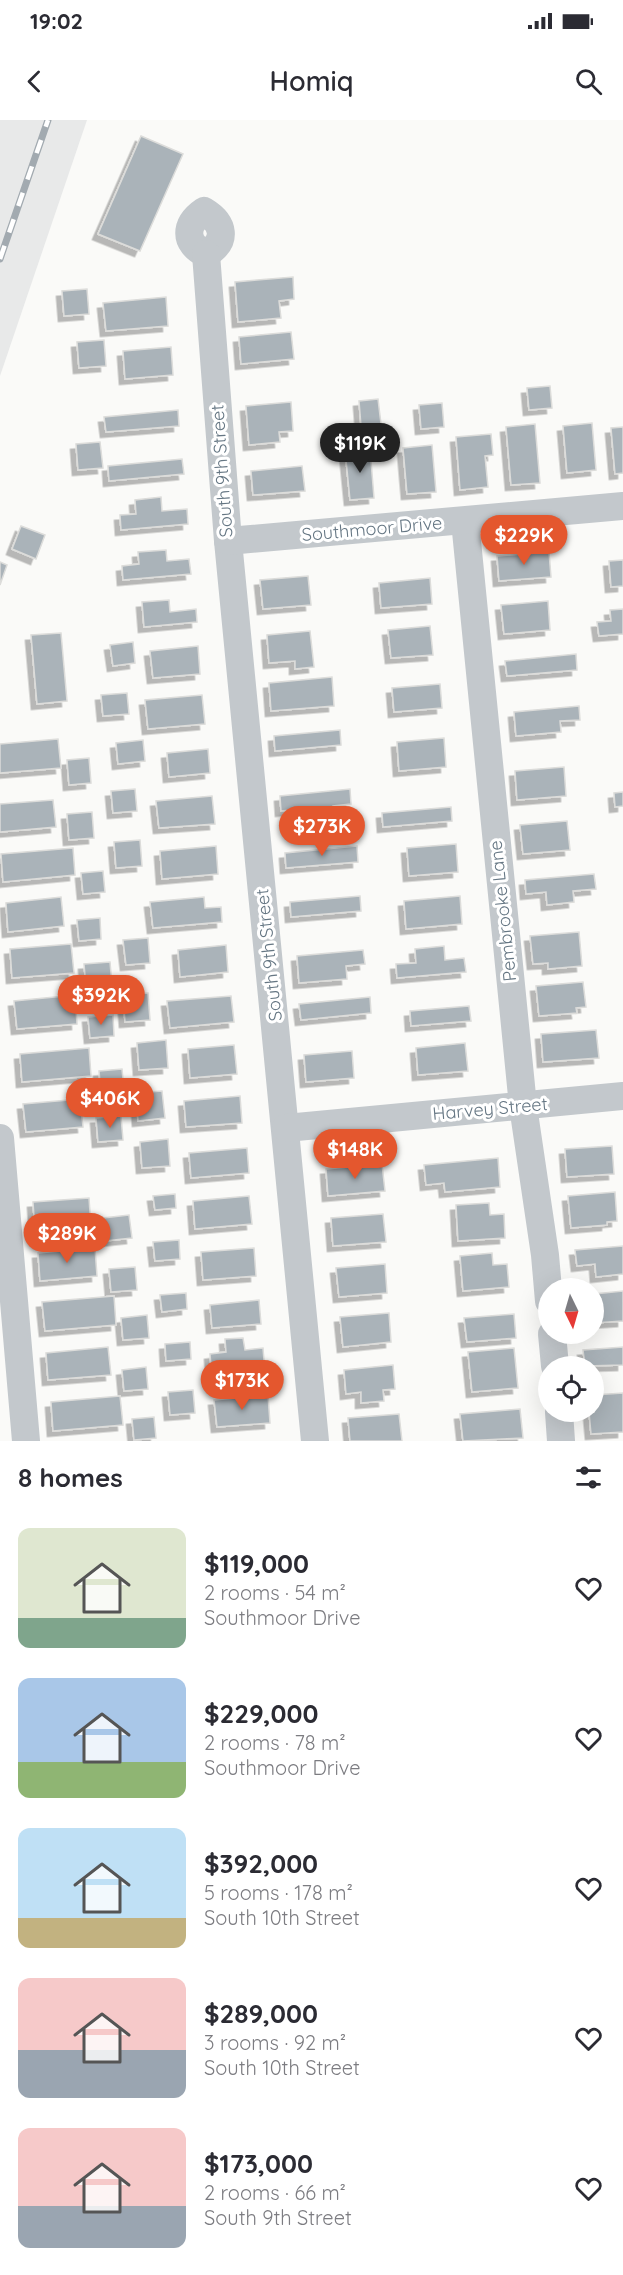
<!DOCTYPE html>
<html lang="en">
<head>
<meta charset="utf-8">
<style>
	:root { --surface:#fff; --page:#f2f2f3; --text:#2b2b33; --muted:#7c7c81; --accent:#e4572e }
	body { margin:0; font-family:Quicksand,sans-serif; background:var(--page); color:var(--text); height:100vh; display:flex; flex-direction:column; font-size:22px; white-space:nowrap }
	* { box-sizing:border-box; margin:0 }
	p { font-size:20px; color:var(--muted) }
	.icon { flex:none; width:33px; height:33px; fill:none; stroke:currentColor; stroke-width:2; stroke-linecap:round; stroke-linejoin:round }
	.map { position:relative; height:1321px; overflow:hidden }
	.sheet { display:flex; flex-direction:column; background:var(--surface); flex:1 }
	.sheet>* { flex:none }
	.needle { width:39px; rotate:175deg }
	.controls { position:absolute; left:538px; top:1158px; display:grid; gap:12px }
	.controls a { display:grid; place-items:center; width:66px; height:66px; border-radius:50%; background:var(--surface); box-shadow:0 6px 24px #0002; font-size:30px }
	.price { position:absolute; translate:-50% -51px; padding:0 14px; border-radius:21px; background:var(--accent); color:#fff; font-size:20px; line-height:39px; filter:drop-shadow(0 2px 3px #0008) }
	.price::after { content:''; position:absolute; left:50%; top:36px; width:18px; height:14px; margin-left:-9px; background:inherit; clip-path:polygon(0 0,100% 0,50% 100%) }
	.price.selected { background:#222; color:#fff }
	ul { padding:0; list-style:none }
	li { display:flex; align-items:center; gap:18px; height:150px; padding:0 18px }
	li span { display:grid; place-items:center; flex:none; width:168px; height:120px; border-radius:12px; color:#555 }
	li>.icon { margin-inline-start:auto }
	span .icon { width:72px; height:72px; fill:#fffc; stroke-width:1 }
	li b { font-size:26px }
	h2 { display:flex; justify-content:space-between; align-items:center; height:72px; padding:0 18px; font-size:26px }
	.status { display:flex; justify-content:space-between; align-items:center; height:42px; padding:0 30px; background:var(--surface); direction:ltr }
	.status svg { height:16px; fill:currentColor }
	header { display:flex; justify-content:space-between; align-items:center; height:78px; padding:0 18px; background:var(--surface); font-size:27px; font-weight:600 }
	.map>svg:first-child { display:block }
	.built { fill:#e8e9e9 }
	.building { fill:#aab3b9; stroke:#dcdcda; stroke-width:1.5; filter:url(#shadow) }
	.lines { fill:none; stroke-linecap:round; stroke-linejoin:round }
	.minor { stroke:#c3c8cc; stroke-width:28 }
	.rail-casing { stroke:#a2aab0; stroke-width:7 }
	.rail { stroke:#fff; stroke-width:4.5; stroke-dasharray:14; stroke-linecap:butt }
	.labels { text-anchor:middle; stroke-width:6; stroke-linejoin:round; paint-order:stroke }
	.street-label { font-size:18px; fill:#657683; stroke:#fff }
</style>
</head>
<body>
<div class="status"><b>19:02</b><svg viewBox="0 0 49 12"><path d="M0 12V9h3v3zM5 12V6h3v6zM10 12V3h3v9zM15 12V0h3v12zM26 1h20v11H26zM47 4h2v5h-2z"/></svg></div>
<header><svg class="icon" aria-label="back" viewBox="0 0 24 24"><path d="M15 5l-7 7 7 7"/></svg>Homiq<svg class="icon" aria-label="search" viewBox="0 0 24 24"><circle cx="10" cy="10" r="6"/><path d="M15 15l6 6"/></svg></header>
<div class="map">
<svg width="623" height="1321" viewBox="0 0 623 1321">
	<defs>
		<filter id="shadow"><feDropShadow dx="-5.5" dy="5.5" stdDeviation="0" flood-color="#0004"/></filter>
	</defs>
	<rect width="100%" height="100%" fill="#fafaf8"/>
	<polygon class="built" points="0,0 87,0 0,256"/>
	<g class="building">
		<polygon points="141,16 183,34 140,131 98,114"/>
		<polygon points="293,157 294,179 279,181 281,198 238,202 235,162"/>
		<polygon points="87,169 89,194 64,196 62,171"/>
		<polygon points="166,177 168,206 106,211 103,183"/>
		<polygon points="291,212 294,239 241,244 239,217"/>
		<polygon points="104,220 106,246 79,248 77,222"/>
		<polygon points="171,227 173,255 125,259 123,231"/>
		<polygon points="550,266 552,288 529,290 527,268"/>
		<polygon points="378,279 381,304 361,306 359,281"/>
		<polygon points="291,282 293,311 279,312 280,322 249,325 246,286"/>
		<polygon points="442,283 444,307 421,309 419,285"/>
		<polygon points="178,290 179,306 106,312 104,297"/>
		<polygon points="592,303 596,350 567,353 563,306"/>
		<polygon points="535,304 540,363 511,365 506,307"/>
		<polygon points="623,307 623,353 615,354 611,308"/>
		<polygon points="491,314 493,335 485,336 488,367 460,370 456,317"/>
		<polygon points="100,322 103,348 78,350 76,324"/>
		<polygon points="432,325 436,372 407,374 403,328"/>
		<polygon points="370,328 374,378 350,380 345,330"/>
		<polygon points="182,339 184,354 109,361 108,346"/>
		<polygon points="302,346 305,371 253,375 251,351"/>
		<polygon points="161,377 162,391 187,389 188,404 121,410 120,395 136,394 135,380"/>
		<polygon points="21,406 45,415 36,439 12,429"/>
		<polygon points="166,430 167,441 189,439 191,454 123,460 122,446 139,444 138,432"/>
		<polygon points="549,432 551,457 499,461 497,436"/>
		<polygon points="623,440 623,466 611,467 609,441"/>
		<polygon points="0,442 7,445 0,465"/>
		<polygon points="308,456 311,485 263,489 260,460"/>
		<polygon points="430,458 432,484 381,488 379,463"/>
		<polygon points="169,480 170,492 196,489 197,502 144,507 142,482"/>
		<polygon points="548,481 550,510 504,514 501,485"/>
		<polygon points="623,489 623,514 599,516 597,502 611,501 610,490"/>
		<polygon points="430,506 433,535 391,538 388,510"/>
		<polygon points="310,511 314,547 295,549 295,541 269,543 267,515"/>
		<polygon points="61,513 67,581 37,584 31,515"/>
		<polygon points="133,522 135,543 113,546 110,525"/>
		<polygon points="198,526 200,554 153,558 150,531"/>
		<polygon points="576,534 577,550 507,556 505,541"/>
		<polygon points="332,557 334,586 271,591 269,563"/>
		<polygon points="440,564 442,588 394,592 392,568"/>
		<polygon points="127,573 129,594 103,596 101,575"/>
		<polygon points="202,575 205,604 148,609 145,580"/>
		<polygon points="579,586 580,600 560,601 561,612 516,616 514,592"/>
		<polygon points="340,610 341,625 275,631 274,616"/>
		<polygon points="444,618 446,647 399,651 397,622"/>
		<polygon points="58,619 61,648 0,653 0,624"/>
		<polygon points="143,620 145,641 118,644 116,623"/>
		<polygon points="208,629 210,653 169,657 167,633"/>
		<polygon points="89,638 91,663 69,665 67,640"/>
		<polygon points="564,647 566,676 517,680 515,651"/>
		<polygon points="135,669 137,691 113,693 111,671"/>
		<polygon points="350,669 351,684 333,686 334,699 309,702 308,688 281,691 280,676"/>
		<polygon points="623,672 623,686 615,687 614,673"/>
		<polygon points="212,676 215,704 159,708 156,681"/>
		<polygon points="53,680 56,707 0,712 0,684"/>
		<polygon points="451,687 452,701 383,707 382,693"/>
		<polygon points="92,692 94,718 69,720 67,694"/>
		<polygon points="567,701 570,730 523,734 520,705"/>
		<polygon points="140,720 142,746 116,748 114,722"/>
		<polygon points="456,724 458,752 409,756 407,728"/>
		<polygon points="216,726 218,754 162,759 160,731"/>
		<polygon points="357,726 358,742 286,748 285,733"/>
		<polygon points="73,728 75,755 3,762 1,734"/>
		<polygon points="103,751 105,772 83,774 81,753"/>
		<polygon points="594,754 596,769 573,771 574,782 547,785 546,772 526,774 525,760"/>
		<polygon points="360,776 361,791 291,797 290,782"/>
		<polygon points="460,776 462,804 406,809 404,781"/>
		<polygon points="61,777 64,806 8,812 6,783"/>
		<polygon points="204,777 205,788 221,787 222,802 153,808 150,782"/>
		<polygon points="100,798 101,819 79,821 77,800"/>
		<polygon points="579,812 582,846 548,849 548,843 533,844 530,816"/>
		<polygon points="148,818 150,843 126,845 123,820"/>
		<polygon points="71,824 74,853 12,858 10,829"/>
		<polygon points="226,825 228,852 180,857 178,830"/>
		<polygon points="444,826 445,840 464,838 466,852 397,858 396,844 416,843 415,829"/>
		<polygon points="363,830 365,844 346,846 347,859 299,863 297,836"/>
		<polygon points="110,842 112,865 86,867 84,844"/>
		<polygon points="583,862 586,887 576,888 577,893 539,896 536,866"/>
		<polygon points="148,873 150,900 125,902 123,875"/>
		<polygon points="75,875 77,904 17,909 14,881"/>
		<polygon points="231,876 234,902 170,908 167,881"/>
		<polygon points="370,877 371,893 301,900 299,884"/>
		<polygon points="469,886 471,901 411,906 410,891"/>
		<polygon points="113,895 114,916 90,918 88,897"/>
		<polygon points="596,910 599,938 543,942 541,914"/>
		<polygon points="166,920 168,948 139,950 137,923"/>
		<polygon points="465,923 468,951 418,955 416,928"/>
		<polygon points="234,925 237,954 190,958 188,929"/>
		<polygon points="89,928 91,956 22,962 20,934"/>
		<polygon points="352,931 354,958 306,962 304,935"/>
		<polygon points="122,949 124,970 101,972 99,951"/>
		<polygon points="162,971 165,998 138,1001 136,973"/>
		<polygon points="240,976 242,1003 186,1007 184,981"/>
		<polygon points="80,979 83,1007 26,1012 23,984"/>
		<polygon points="121,996 123,1020 98,1022 96,998"/>
		<polygon points="168,1019 170,1046 142,1048 140,1022"/>
		<polygon points="612,1026 614,1054 567,1057 565,1029"/>
		<polygon points="247,1028 249,1053 191,1058 189,1033"/>
		<polygon points="498,1038 500,1067 445,1072 444,1063 426,1065 424,1045"/>
		<polygon points="382,1044 385,1071 328,1076 326,1049"/>
		<polygon points="615,1072 617,1101 607,1102 607,1105 571,1108 568,1076"/>
		<polygon points="175,1074 176,1088 155,1090 153,1076"/>
		<polygon points="249,1076 252,1104 195,1109 193,1081"/>
		<polygon points="89,1078 91,1107 35,1112 33,1082"/>
		<polygon points="489,1083 490,1095 504,1094 505,1118 458,1121 456,1085"/>
		<polygon points="383,1094 386,1122 333,1126 331,1098"/>
		<polygon points="129,1095 132,1118 105,1121 103,1098"/>
		<polygon points="179,1120 180,1139 155,1141 153,1122"/>
		<polygon points="623,1126 623,1154 596,1157 595,1144 577,1146 575,1130"/>
		<polygon points="95,1128 97,1156 40,1161 38,1133"/>
		<polygon points="254,1128 256,1156 203,1160 201,1132"/>
		<polygon points="492,1133 493,1145 507,1144 509,1167 463,1171 460,1136"/>
		<polygon points="385,1144 387,1173 339,1177 336,1148"/>
		<polygon points="135,1147 137,1170 111,1172 109,1149"/>
		<polygon points="623,1171 623,1201 594,1203 594,1174"/>
		<polygon points="186,1173 187,1189 162,1192 160,1175"/>
		<polygon points="114,1176 116,1205 45,1211 42,1182"/>
		<polygon points="259,1180 261,1204 212,1208 210,1185"/>
		<polygon points="389,1193 391,1222 343,1227 340,1197"/>
		<polygon points="514,1194 516,1218 467,1222 464,1198"/>
		<polygon points="147,1195 149,1218 123,1220 121,1198"/>
		<polygon points="243,1218 245,1230 263,1228 265,1253 212,1258 210,1234 226,1232 225,1219"/>
		<polygon points="190,1222 191,1239 166,1241 165,1224"/>
		<polygon points="108,1227 111,1255 48,1260 46,1233"/>
		<polygon points="623,1227 623,1245 585,1246 583,1230"/>
		<polygon points="514,1228 518,1268 472,1272 468,1232"/>
		<polygon points="393,1245 395,1269 383,1270 384,1281 361,1283 361,1272 346,1274 344,1250"/>
		<polygon points="146,1247 148,1269 124,1271 122,1250"/>
		<polygon points="193,1270 195,1293 170,1295 168,1272"/>
		<polygon points="623,1273 623,1312 591,1314 589,1292 594,1292 594,1275"/>
		<polygon points="268,1275 270,1303 217,1307 214,1280"/>
		<polygon points="120,1276 123,1305 53,1311 51,1282"/>
		<polygon points="520,1289 523,1318 463,1321 460,1294"/>
		<polygon points="399,1294 402,1321 350,1321 348,1298"/>
		<polygon points="154,1297 156,1318 134,1320 132,1299"/>
	</g>
	<g class="lines">
		<g class="minor">
			<path d="M204 91C224 103 228 121 206 134 183 123 185 104 204 91Z"/>
			<polyline points="206,134 228,421 315,1321"/>
			<polyline points="465,401 523,986 545,1135 549,1181"/>
			<polyline points="228,421 623,386"/>
			<polyline points="286,1008 623,976"/>
			<polyline points="0,1018 26,1321"/>
			<polyline points="552,1214 555,1246"/>
			<polyline points="559,1292 561,1321"/>
		</g>
		<g class="rail-casing">
			<polyline id="rail" points="0,139 48,0"/>
		</g>
		<use href="#rail" class="rail"/>
	</g>
	<g class="labels">
		<g class="street-label">
			<text transform="translate(222 351) rotate(-94)" y="6">South 9th Street</text>
			<text transform="translate(372 409) rotate(-5)" y="6">Southmoor Drive</text>
			<text transform="translate(503 791) rotate(-96)" y="6">Pembrooke Lane</text>
			<text transform="translate(269 835) rotate(-96)" y="6">South 9th Street</text>
			<text transform="translate(490 989) rotate(-5)" y="6">Harvey Street</text>
		</g>
	</g>
</svg>
<div class="controls">
<a><svg class="needle" viewBox="-14 -14 28 28"><path d="M0-13l5 13h-10z" fill="#e53935"/><path d="M0 13l5-13h-10z" fill="#7c7c81"/></svg></a>
<a><svg class="icon" aria-label="locate" viewBox="0 0 24 24"><circle cx="12" cy="12" r="6"/><path d="M12 2v4M12 18v4M2 12h4M18 12h4"/></svg></a>
</div>
<b class="price selected" style="left:360px;top:354px">$119K</b>
<b class="price" style="left:524px;top:446px">$229K</b>
<b class="price" style="left:322px;top:737px">$273K</b>
<b class="price" style="left:101px;top:906px">$392K</b>
<b class="price" style="left:110px;top:1009px">$406K</b>
<b class="price" style="left:355px;top:1060px">$148K</b>
<b class="price" style="left:67px;top:1144px">$289K</b>
<b class="price" style="left:242px;top:1291px">$173K</b>
</div>
<section class="sheet">
<h2>8 homes<svg class="icon" aria-label="filters" viewBox="0 0 24 24"><path d="M4 7h16M4 17h16"/><circle cx="9" cy="7" r="2"/><circle cx="15" cy="17" r="2"/></svg></h2>
<ul>
<li><span style="background:linear-gradient(#dfe7d0 75%,#7fa58c 0)"><svg class="icon" aria-label="home" viewBox="0 0 24 24"><path d="M3 11l9-7 9 7M6 9v11h12V9"/></svg></span><div><b>$119,000</b><p>2 rooms · 54 m²</p><p>Southmoor Drive</p></div><svg class="icon" aria-label="heart" viewBox="0 0 24 24"><path d="M12 20l-8-8c-3-5 5-10 8-4 3-6 11-1 8 4z"/></svg></li>
<li><span style="background:linear-gradient(#a9c7e8 70%,#8fb573 0)"><svg class="icon" aria-label="home" viewBox="0 0 24 24"><path d="M3 11l9-7 9 7M6 9v11h12V9"/></svg></span><div><b>$229,000</b><p>2 rooms · 78 m²</p><p>Southmoor Drive</p></div><svg class="icon" aria-label="heart" viewBox="0 0 24 24"><path d="M12 20l-8-8c-3-5 5-10 8-4 3-6 11-1 8 4z"/></svg></li>
<li><span style="background:linear-gradient(#bfe0f5 75%,#c2b280 0)"><svg class="icon" aria-label="home" viewBox="0 0 24 24"><path d="M3 11l9-7 9 7M6 9v11h12V9"/></svg></span><div><b>$392,000</b><p>5 rooms · 178 m²</p><p>South 10th Street</p></div><svg class="icon" aria-label="heart" viewBox="0 0 24 24"><path d="M12 20l-8-8c-3-5 5-10 8-4 3-6 11-1 8 4z"/></svg></li>
<li><span style="background:linear-gradient(#f6c9c9 60%,#9aa5b1 0)"><svg class="icon" aria-label="home" viewBox="0 0 24 24"><path d="M3 11l9-7 9 7M6 9v11h12V9"/></svg></span><div><b>$289,000</b><p>3 rooms · 92 m²</p><p>South 10th Street</p></div><svg class="icon" aria-label="heart" viewBox="0 0 24 24"><path d="M12 20l-8-8c-3-5 5-10 8-4 3-6 11-1 8 4z"/></svg></li>
<li><span style="background:linear-gradient(#f6c9c9 65%,#9aa5b1 0)"><svg class="icon" aria-label="home" viewBox="0 0 24 24"><path d="M3 11l9-7 9 7M6 9v11h12V9"/></svg></span><div><b>$173,000</b><p>2 rooms · 66 m²</p><p>South 9th Street</p></div><svg class="icon" aria-label="heart" viewBox="0 0 24 24"><path d="M12 20l-8-8c-3-5 5-10 8-4 3-6 11-1 8 4z"/></svg></li>
</ul>
</section>
</body>
</html>
